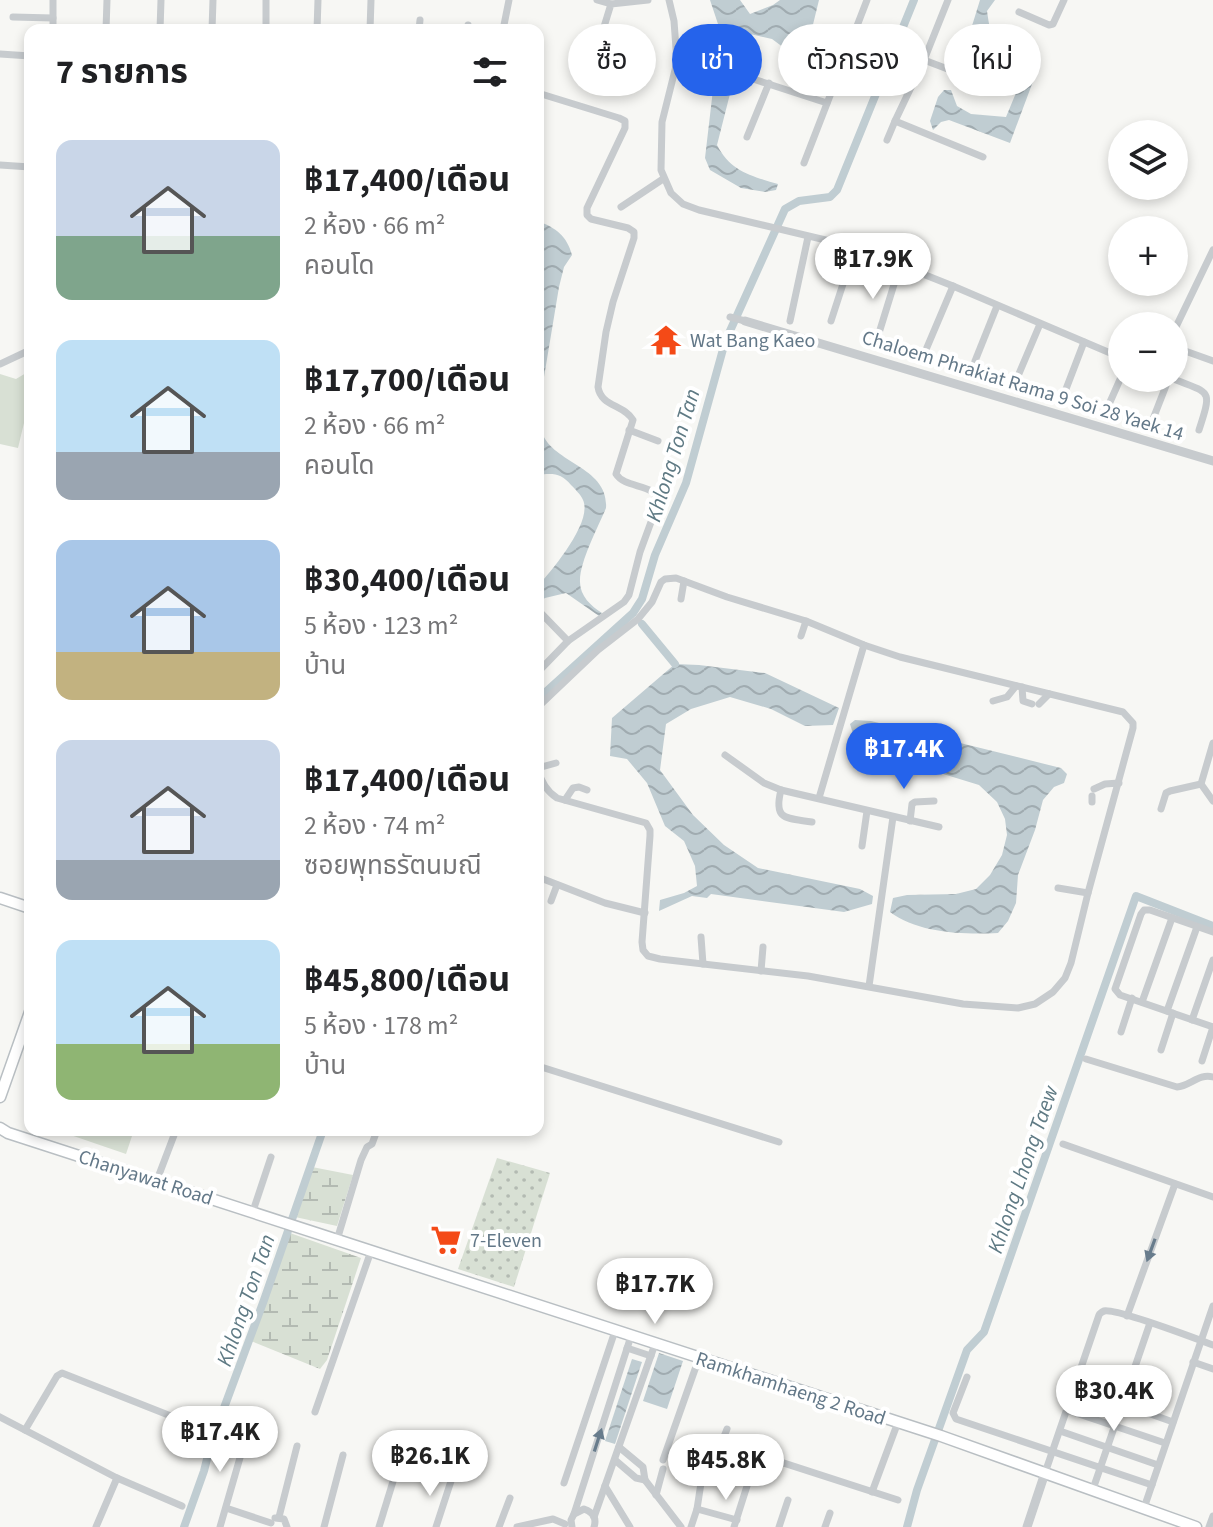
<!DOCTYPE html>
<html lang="th">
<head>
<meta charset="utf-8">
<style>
	:root { --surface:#fff; --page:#f6f6f6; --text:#202124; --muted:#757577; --accent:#2563eb }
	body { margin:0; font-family:"Source Sans 3","Noto Sans Thai",sans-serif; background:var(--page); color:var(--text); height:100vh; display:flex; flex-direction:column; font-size:30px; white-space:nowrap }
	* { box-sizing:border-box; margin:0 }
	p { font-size:26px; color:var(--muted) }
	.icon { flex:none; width:44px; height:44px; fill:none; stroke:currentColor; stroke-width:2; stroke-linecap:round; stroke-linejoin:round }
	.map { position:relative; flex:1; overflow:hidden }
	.panel { position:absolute; left:24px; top:24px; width:520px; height:1112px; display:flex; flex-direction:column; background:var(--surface); border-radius:16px; box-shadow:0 4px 12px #0003 }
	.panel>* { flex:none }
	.hud { position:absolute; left:568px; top:24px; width:524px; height:72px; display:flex; gap:16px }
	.tools { position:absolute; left:1108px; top:120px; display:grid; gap:16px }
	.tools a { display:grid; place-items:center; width:80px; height:80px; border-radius:50%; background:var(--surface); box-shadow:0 4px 12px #0003; font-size:40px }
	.price { position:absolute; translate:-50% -68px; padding:0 18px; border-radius:28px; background:#fff; color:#222; font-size:26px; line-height:52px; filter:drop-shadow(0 2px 4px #0008) }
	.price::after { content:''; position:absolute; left:50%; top:48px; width:24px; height:18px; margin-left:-12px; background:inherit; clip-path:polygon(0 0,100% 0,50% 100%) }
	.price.on { background:var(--accent); color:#fff }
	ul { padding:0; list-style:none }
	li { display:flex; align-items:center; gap:24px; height:200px; padding:0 32px }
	li span { display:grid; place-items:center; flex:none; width:224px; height:160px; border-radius:16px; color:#555 }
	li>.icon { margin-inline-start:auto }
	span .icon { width:96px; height:96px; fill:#fffc; stroke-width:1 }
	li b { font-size:34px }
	h2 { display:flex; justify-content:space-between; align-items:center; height:96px; padding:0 32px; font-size:34px }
	.chip { padding:0 28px; border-radius:36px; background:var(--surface); box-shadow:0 4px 12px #0003; font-size:28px; line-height:72px }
	.chip.on { background:var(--accent); color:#fff }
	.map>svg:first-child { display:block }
	.grass { fill:url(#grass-dots) }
	.wetland { fill:url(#wetland-marsh) }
	.park { fill:#d8e0d4 }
	.water { fill:url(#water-waves) }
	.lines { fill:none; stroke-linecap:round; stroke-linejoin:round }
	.canal { stroke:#c0cdd2; stroke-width:8 }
	.secondary-casing { stroke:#b9bfc3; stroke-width:13 }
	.minor { stroke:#c7cbce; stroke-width:7 }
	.tertiary { stroke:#c7cbce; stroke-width:9 }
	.secondary { stroke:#fff; stroke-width:10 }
	.oneway { fill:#687c8c }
	.labels { text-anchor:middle; stroke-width:8; stroke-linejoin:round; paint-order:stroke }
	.poi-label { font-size:20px; fill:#637888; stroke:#fff; text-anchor:start }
	.street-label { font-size:20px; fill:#637888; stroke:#fff }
	.water-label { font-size:22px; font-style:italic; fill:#5f7a84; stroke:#fff }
</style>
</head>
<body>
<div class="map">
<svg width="1213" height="1527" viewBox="0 0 1213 1527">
	<defs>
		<pattern id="grass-dots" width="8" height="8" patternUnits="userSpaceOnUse" patternTransform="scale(2)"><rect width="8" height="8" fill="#d8e0d4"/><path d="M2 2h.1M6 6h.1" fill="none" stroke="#b3bab2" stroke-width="1.8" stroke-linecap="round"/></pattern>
		<pattern id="wetland-marsh" width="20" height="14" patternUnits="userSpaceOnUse" patternTransform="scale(2)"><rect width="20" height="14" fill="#d8e0d4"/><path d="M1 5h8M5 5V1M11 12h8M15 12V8" fill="none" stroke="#b3bab2"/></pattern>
		<pattern id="water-waves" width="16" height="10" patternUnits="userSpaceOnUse" patternTransform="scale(2)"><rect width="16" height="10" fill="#c0cdd2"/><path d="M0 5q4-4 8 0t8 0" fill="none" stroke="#a0abb0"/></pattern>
	</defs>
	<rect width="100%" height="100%" fill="#f7f7f4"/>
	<polygon class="grass" points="497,1158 550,1173 514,1287 458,1269"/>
	<g class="wetland">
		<polygon points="312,1167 353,1175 337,1226 295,1217"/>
		<polygon points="290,1233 361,1258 327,1360 320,1369 251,1341"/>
	</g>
	<g class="park">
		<polygon points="26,373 30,374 30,398 18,448 0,444 0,374 16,379"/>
		<polygon points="56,1130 134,1130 126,1154"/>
	</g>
	<g class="water">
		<polygon points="710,0 740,0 750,14 773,5 780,0 819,0 806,53 799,59 772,39 746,33 740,39 735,63 718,64 718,24"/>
		<path d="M980 0H995L987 11C988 17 989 26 991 31 999 49 1020 61 1038 68L1010 143 949 120 941 122 933 130 930 121 938 97 944 90H951L957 106 971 114 1006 117 1023 76 1006 60 967 42Z"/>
		<path d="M714 81 732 86 717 145C730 171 751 176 778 184L776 190 765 192 741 188 710 170 705 158Z"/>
		<path d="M538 221C556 228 567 236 572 255L564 267 559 287 539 407C539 416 539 425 542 433 554 464 609 467 606 508 598 527 579 563 580 582 580 596 591 606 602 613L599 616 566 593 545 598 538 603V586C552 570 593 522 583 500 581 495 575 489 571 485 561 473 553 473 538 475V314L543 284 541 263 538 259Z"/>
		<polygon points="675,664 699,665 765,673 839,708 833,725 805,726 771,709 730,697 691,709 666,724 660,770 693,815 724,845 758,868 860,889 873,896 872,904 844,912 711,894 707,898 692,896 659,911 660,900 684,893 697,886 695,866 684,841 665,826 647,783 627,759 610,756 612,718"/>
		<path d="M855 720 871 721 1061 768 1067 774 1064 783 1054 787 1043 800 1035 830 1018 875 1016 903 1008 921 998 933C965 935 917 933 890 912L893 898 907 895 956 894 976 889 990 875 1002 855 1007 835 1005 819 997 802 979 785 891 758 863 747 854 737 850 724Z"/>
		<polygon points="659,1353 683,1361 667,1409 643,1401"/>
		<polygon points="632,1359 642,1362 615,1444 605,1441"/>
	</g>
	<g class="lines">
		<g class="canal">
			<polyline points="642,624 675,664"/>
			<polyline points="538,699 633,613 642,599 655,555 686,483 725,342 785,209 799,201 830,197 837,190 914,0"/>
			<polyline points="184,1527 204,1471 211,1443 264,1300 323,1130"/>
			<polyline points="907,1527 917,1490 967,1350 984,1332 1136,896 1213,926"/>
		</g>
		<g class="secondary-casing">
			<g id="secondary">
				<polyline points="0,898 30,908"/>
				<polyline points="0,1097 30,1012"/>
				<polyline points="0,1128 8,1133 941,1436 1196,1527"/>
			</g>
		</g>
		<g class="minor">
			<polyline points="597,0 611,4"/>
			<polyline points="669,0 674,21 677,62 662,122 661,170 671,193 683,204 699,210 855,247 953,286 1122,358"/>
			<polyline points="948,0 924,60 895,121 983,157"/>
			<polyline points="1019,12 1049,25 1053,24 1064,0"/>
			<polyline points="13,17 53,18"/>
			<polyline points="53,30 53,0"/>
			<polyline points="106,30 107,0"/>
			<polyline points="160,30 161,0"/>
			<polyline points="212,30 213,0"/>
			<polyline points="266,30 266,0"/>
			<polyline points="317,30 318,0"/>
			<polyline points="370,30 371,0"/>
			<polyline points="419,30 420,20"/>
			<polyline points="467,30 468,25"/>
			<polyline points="503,30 509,0"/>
			<polyline points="531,30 531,29"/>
			<polyline points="0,54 30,56"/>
			<polyline points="924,60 987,84"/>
			<polyline points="675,73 750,78 827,103"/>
			<polyline points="587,82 611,4 648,0"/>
			<path d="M538 93 619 118 625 121V128L587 208V215L591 219 628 228 634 232V238L613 302 606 332 598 387C601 407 624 404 633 420L616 474C626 490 657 482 658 503L640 552 629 595 624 602 568 641 538 672"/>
			<polyline points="747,137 769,83"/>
			<polyline points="887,140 895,121"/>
			<polyline points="804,163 867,0"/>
			<polyline points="0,165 30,167"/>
			<polyline points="621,207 663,179"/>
			<polyline points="730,317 745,321"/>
			<polyline points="790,321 808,237"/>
			<polyline points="831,321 855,247"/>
			<polyline points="1174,331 1213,250"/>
			<polyline points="875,346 900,265"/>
			<polyline points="1174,347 1213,361"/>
			<polyline points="925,352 953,286"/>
			<polyline points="975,361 997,306"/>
			<polyline points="0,364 30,350"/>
			<polyline points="1018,376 1040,324"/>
			<path d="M1171 378C1210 394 1213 387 1199 430"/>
			<polyline points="1066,389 1084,342"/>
			<polyline points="1110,402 1122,375"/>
			<polyline points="1153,419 1169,378"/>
			<polyline points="629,430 658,441"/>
			<polyline points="681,599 684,581"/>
			<polyline points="538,610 568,641"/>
			<polyline points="801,636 806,621"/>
			<polyline points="1022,687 1023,701 1032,704"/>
			<polyline points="993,701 1007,697 1016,686"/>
			<polyline points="1039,704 1049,694"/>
			<path d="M538 707 598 650 638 619 652 602 661 582 665 579 676 578 727 597 806 621 864 645 900 657 1123 712 1133 723V728L1088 893 1071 963 1065 978 1053 992 1035 1004 1018 1008 963 1004 808 976 660 959 648 956 643 950 642 942 650 836V830L646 823 557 798C546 791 541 782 538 769"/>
			<polyline points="725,755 764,783 781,790 939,827"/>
			<polyline points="538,768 556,763"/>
			<polyline points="1201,784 1213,801"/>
			<polyline points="1094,789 1105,784 1119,783"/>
			<path d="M781 790C773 821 787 818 812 822"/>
			<polyline points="1092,796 1092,802"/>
			<polyline points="819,798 864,645"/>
			<polyline points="565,800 573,788 579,787 587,790"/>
			<polyline points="1161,809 1166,793 1170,791 1201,784 1213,743"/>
			<polyline points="910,821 912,804 915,802 934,801"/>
			<polyline points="862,846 867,811"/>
			<polyline points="538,877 605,903 645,913"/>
			<polyline points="1058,888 1088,893"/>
			<polyline points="551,901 557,885"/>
			<polyline points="1213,932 1150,910 1144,910 1141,914 1115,989 1120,995 1213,1027"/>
			<polyline points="701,937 703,964"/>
			<polyline points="761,971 763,947"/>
			<polyline points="869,986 893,817"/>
			<polyline points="1142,1002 1172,918"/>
			<polyline points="1167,1011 1197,927"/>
			<polyline points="1192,1020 1213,960"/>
			<polyline points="1121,1032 1132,998"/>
			<polyline points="1161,1050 1173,1013"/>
			<path d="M1086 1059 1177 1087C1190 1086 1199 1073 1213 1077"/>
			<polyline points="1202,1061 1213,1027"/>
			<polyline points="538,1066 779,1142"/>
			<polyline points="1063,1144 1213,1197"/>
			<polyline points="157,1180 176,1130"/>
			<polyline points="253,1211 271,1157"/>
			<polyline points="337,1240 361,1160 367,1147 372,1144 376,1133"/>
			<polyline points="1127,1316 1175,1184"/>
			<polyline points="627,1348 651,1356"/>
			<polyline points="1193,1362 1213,1369"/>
			<polyline points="967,1377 953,1413 956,1419 1152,1485"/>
			<polyline points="1075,1387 1173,1422"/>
			<polyline points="1067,1410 1165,1443"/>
			<polyline points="315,1412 371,1251"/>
			<polyline points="0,1417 117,1478 182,1506"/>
			<polyline points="25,1430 57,1376 62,1373 181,1420"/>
			<polyline points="1060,1431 1158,1465"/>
			<polyline points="722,1443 898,1500"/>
			<polyline points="619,1447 643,1467 645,1480 681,1527"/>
			<polyline points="615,1460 636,1478 645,1480"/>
			<polyline points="663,1460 699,1358"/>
			<polyline points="712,1467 727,1429"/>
			<path d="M1045 1473 1099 1315C1100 1313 1102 1312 1104 1311 1115 1308 1197 1339 1213 1345"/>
			<polyline points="564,1483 615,1331"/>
			<polyline points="605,1486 630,1527"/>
			<polyline points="1093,1489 1150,1323"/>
			<polyline points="872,1492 898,1422"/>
			<polyline points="656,1495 663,1469"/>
			<polyline points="226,1508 271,1523"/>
			<polyline points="1144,1508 1213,1306"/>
			<polyline points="697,1509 737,1520"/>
			<polyline points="574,1514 631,1336"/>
			<polyline points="279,1517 297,1446"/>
			<polyline points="594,1517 655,1344"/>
			<polyline points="275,1518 284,1519 287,1527"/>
			<polyline points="96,1527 117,1478"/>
			<polyline points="220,1527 248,1430"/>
			<polyline points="324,1527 343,1455"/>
			<polyline points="379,1527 399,1462"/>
			<polyline points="436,1527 452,1478"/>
			<polyline points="499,1527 510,1498"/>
			<polyline points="517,1527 553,1519 565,1524"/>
			<path d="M572 1527 571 1520 574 1514 584 1509C593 1512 597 1518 594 1527"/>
			<polyline points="691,1527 697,1509 701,1483"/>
			<polyline points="734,1527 747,1486"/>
			<polyline points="779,1527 788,1500"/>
			<polyline points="825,1527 830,1513"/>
			<polyline points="1209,1527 1213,1516"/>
		</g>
		<g class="tertiary">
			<polyline points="745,321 1213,461"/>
			<polyline points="1027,1527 1045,1473"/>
		</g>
		<use href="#secondary" class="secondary"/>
	</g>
	<defs><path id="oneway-solid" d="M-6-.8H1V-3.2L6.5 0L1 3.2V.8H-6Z" transform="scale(2)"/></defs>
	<g class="oneway">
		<use href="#oneway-solid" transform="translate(1151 1250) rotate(110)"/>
		<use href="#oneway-solid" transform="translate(598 1440) rotate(-72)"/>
	</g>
	<defs>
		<g id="temple-bare" transform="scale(2.4)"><path d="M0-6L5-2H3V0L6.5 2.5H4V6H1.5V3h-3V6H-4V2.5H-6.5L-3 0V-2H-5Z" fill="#f44a17" stroke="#fff" stroke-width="2.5" paint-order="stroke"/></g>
		<g id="supermarket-bare" transform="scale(2.4)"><path d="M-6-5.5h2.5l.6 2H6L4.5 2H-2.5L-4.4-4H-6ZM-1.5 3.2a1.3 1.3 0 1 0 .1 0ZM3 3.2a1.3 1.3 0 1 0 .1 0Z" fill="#f44a17" stroke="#fff" stroke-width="2.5" paint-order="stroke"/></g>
	</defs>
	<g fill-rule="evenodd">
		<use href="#temple-bare" x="666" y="340"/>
		<use href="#supermarket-bare" x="446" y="1240"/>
	</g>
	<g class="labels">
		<g class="poi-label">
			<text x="690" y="347">Wat Bang Kaeo</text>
			<text x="470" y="1247">7-Eleven</text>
		</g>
		<g class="street-label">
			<text transform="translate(1023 385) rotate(17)" y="7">Chaloem Phrakiat Rama 9 Soi 28 Yaek 14</text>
			<text transform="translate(146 1177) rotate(18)" y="7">Chanyawat Road</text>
			<text transform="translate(791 1388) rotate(18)" y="7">Ramkhamhaeng 2 Road</text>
		</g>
		<g class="water-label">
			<text transform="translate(672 455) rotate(-73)" y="8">Khlong Ton Tan</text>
			<text transform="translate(1022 1169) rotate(-71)" y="8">Khlong Lhong Taew</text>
			<text transform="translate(245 1300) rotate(-71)" y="8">Khlong Ton Tan</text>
		</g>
	</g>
</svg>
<div class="tools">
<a><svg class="icon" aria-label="layers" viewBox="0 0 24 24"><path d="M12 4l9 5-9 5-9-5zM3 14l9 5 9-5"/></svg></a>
<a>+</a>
<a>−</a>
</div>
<b class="price" style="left:873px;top:301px">฿17.9K</b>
<b class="price on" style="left:904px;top:791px">฿17.4K</b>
<b class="price" style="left:655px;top:1326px">฿17.7K</b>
<b class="price" style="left:1114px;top:1433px">฿30.4K</b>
<b class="price" style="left:220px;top:1474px">฿17.4K</b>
<b class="price" style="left:430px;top:1498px">฿26.1K</b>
<b class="price" style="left:726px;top:1502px">฿45.8K</b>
<div class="hud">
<a class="chip">ซื้อ</a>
<a class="chip on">เช่า</a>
<a class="chip">ตัวกรอง</a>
<a class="chip">ใหม่</a>
</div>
<section class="panel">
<h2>7 รายการ<svg class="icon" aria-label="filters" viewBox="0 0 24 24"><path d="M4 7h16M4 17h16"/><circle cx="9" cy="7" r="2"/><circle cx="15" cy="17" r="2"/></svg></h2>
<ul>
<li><span style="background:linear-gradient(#c9d6e8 60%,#7fa58c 0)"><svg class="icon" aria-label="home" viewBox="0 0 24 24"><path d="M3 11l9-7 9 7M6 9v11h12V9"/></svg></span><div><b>฿17,400/เดือน</b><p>2 ห้อง · 66 m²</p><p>คอนโด</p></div></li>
<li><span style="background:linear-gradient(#bfe0f5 70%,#9aa5b1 0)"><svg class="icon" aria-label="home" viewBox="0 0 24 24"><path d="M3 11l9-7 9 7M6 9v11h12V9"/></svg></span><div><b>฿17,700/เดือน</b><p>2 ห้อง · 66 m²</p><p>คอนโด</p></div></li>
<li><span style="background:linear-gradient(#a9c7e8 70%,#c2b280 0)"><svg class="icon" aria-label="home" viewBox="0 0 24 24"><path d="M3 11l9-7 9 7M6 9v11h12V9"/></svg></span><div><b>฿30,400/เดือน</b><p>5 ห้อง · 123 m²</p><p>บ้าน</p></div></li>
<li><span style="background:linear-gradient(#c9d6e8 75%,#9aa5b1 0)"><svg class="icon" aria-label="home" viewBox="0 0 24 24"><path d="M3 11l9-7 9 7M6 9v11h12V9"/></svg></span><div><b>฿17,400/เดือน</b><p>2 ห้อง · 74 m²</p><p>ซอยพุทธรัตนมณี</p></div></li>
<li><span style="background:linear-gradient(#bfe0f5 65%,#8fb573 0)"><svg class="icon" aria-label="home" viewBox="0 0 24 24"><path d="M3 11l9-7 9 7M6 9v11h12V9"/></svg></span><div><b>฿45,800/เดือน</b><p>5 ห้อง · 178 m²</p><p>บ้าน</p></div></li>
</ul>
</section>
</div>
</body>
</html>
